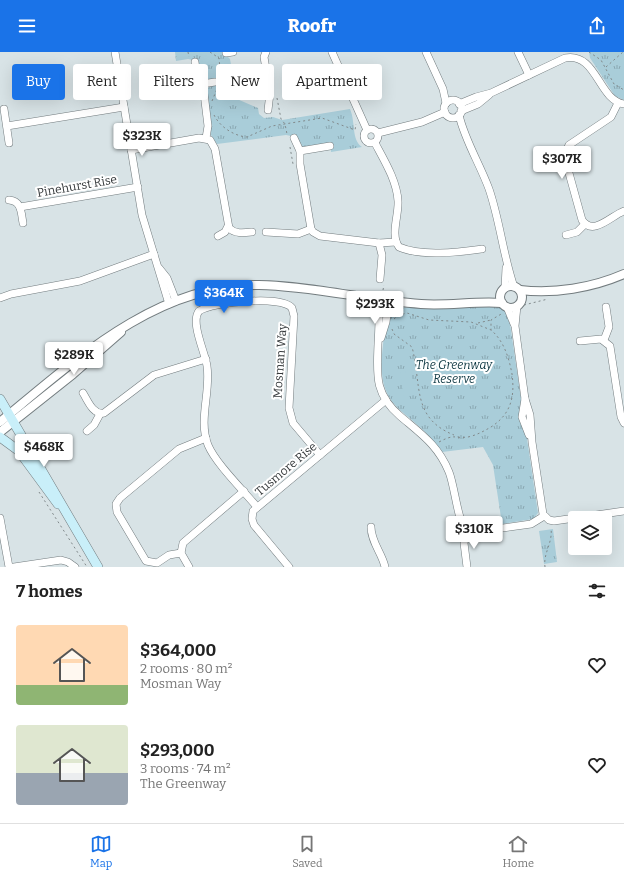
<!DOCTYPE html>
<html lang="en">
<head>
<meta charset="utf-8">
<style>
	:root { --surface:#fff; --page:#f2f2f2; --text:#222; --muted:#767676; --line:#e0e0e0; --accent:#1a73e8 }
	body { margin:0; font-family:Bitter,serif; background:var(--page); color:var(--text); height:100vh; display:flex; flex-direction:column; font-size:15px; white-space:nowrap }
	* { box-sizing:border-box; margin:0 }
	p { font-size:13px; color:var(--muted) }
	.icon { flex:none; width:22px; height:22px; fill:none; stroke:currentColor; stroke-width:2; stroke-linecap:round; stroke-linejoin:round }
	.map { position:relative; height:515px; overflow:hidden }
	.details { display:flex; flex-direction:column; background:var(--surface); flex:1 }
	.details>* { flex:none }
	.hud { position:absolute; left:12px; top:12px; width:400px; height:36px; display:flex; gap:8px }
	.controls { position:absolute; left:568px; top:459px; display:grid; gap:8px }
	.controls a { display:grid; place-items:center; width:44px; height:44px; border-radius:4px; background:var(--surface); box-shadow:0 4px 16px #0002; font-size:20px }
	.price { position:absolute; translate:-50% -34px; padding:0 9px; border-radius:4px; background:#fff; color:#222; font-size:13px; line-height:26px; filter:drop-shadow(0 1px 2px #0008) }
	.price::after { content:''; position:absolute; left:50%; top:24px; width:12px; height:9px; margin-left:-6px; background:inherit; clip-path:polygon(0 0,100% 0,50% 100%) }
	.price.selected { background:var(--accent); color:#fff }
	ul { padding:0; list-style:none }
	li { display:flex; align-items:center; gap:12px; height:100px; padding:0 16px }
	li span { display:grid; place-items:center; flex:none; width:112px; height:80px; border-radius:4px; color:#555 }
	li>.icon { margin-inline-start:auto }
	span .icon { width:48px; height:48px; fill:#fffc; stroke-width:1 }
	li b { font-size:17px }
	h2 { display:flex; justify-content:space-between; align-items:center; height:48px; padding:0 16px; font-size:17px }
	.tag { padding:0 14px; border-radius:4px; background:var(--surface); box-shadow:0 4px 16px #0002; font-size:14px; line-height:36px }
	.tag.selected { background:var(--accent); color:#fff }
	header { display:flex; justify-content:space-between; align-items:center; height:52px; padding:0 16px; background:var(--accent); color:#fff; font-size:18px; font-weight:800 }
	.tab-bar { display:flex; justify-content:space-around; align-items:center; height:56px; border-top:1px solid var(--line); background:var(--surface); font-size:11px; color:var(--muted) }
	.tab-bar a { display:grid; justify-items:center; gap:2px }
	.tab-bar .selected { color:var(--accent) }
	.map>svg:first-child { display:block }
	.park { fill:url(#park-tufts) }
	.pitch { fill:#a9cdd9 }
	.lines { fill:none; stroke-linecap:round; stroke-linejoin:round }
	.minor-casing { stroke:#737c7f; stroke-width:8 }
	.tertiary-casing { stroke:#737c7f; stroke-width:10 }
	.secondary-casing { stroke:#737c7f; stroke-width:10 }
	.path { stroke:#81898b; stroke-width:1; stroke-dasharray:2 3; stroke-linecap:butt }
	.minor { stroke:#fff; stroke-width:7 }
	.tertiary { stroke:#fff; stroke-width:8 }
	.secondary { stroke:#c9eff9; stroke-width:9 }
	.labels { text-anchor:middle; stroke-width:4; stroke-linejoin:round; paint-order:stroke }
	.street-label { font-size:12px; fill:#363a3c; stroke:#fff }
	.park-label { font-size:12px; font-style:italic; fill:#0d3742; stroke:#fff }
</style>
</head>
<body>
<header><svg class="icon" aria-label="menu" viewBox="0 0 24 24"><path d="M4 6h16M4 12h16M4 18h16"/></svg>Roofr<svg class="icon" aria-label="share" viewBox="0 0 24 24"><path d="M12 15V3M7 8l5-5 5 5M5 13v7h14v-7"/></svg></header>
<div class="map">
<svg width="624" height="515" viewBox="0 0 624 515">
	<defs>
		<pattern id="park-tufts" width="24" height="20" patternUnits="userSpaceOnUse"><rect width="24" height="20" fill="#a9cdd9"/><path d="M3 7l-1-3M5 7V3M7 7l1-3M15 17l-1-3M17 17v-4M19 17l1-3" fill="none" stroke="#8aa7b1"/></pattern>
	</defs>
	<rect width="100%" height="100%" fill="#d8e3e6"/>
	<g class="park">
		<path d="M175 0H226L227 4 230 7 237 47 258 56 259 62 264 66 273 65 282 68 350 57C356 71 351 87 362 95L331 100 330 91 303 95 296 85 286 83 217 92 211 83 206 38 209 35 215 33 200 23 198 9 188 7 176 9Z"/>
		<polygon points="589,0 624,0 624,48 615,44 590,6"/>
		<path d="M488 253 502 255 509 265 538 461 533 467 502 472 493 413 483 395 442 400C410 353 374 363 383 293 384 282 386 263 393 255L448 257Z"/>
		<polygon points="553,477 557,510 544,512 539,479"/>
	</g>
	<polygon class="pitch" points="411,319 415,343 404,345 400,321"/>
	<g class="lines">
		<g class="minor-casing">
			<g id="minor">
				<polyline points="115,0 142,163 169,252"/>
				<polyline points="266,0 264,5 270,41 268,58"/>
				<polyline points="332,0 367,78"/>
				<polyline points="426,0 443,37 446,51"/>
				<polyline points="518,0 529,23"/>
				<polyline points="226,1 233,0"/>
				<polyline points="195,10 197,23 203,33 208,74 206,86"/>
				<polyline points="202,32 215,30"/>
				<circle cx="453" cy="57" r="9"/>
				<path d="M618 51 611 65 569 93 564 103 582 168C593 185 612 163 624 159"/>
				<path d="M459 52 476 45 491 41 565 6C597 0 598 48 624 52"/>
				<polyline points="4,57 9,91"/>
				<polyline points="461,59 478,52 489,43"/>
				<path d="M459 63C465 89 480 112 489 137 500 169 503 203 514 235"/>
				<polyline points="7,74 124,55"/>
				<circle cx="371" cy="84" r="7"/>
				<polyline points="378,81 422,70 445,60"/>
				<polyline points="294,86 300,99 300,112 311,177 313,180 320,184 379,191 396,190"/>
				<path d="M375 91C384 108 397 129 398 149 399 163 390 183 399 195 422 205 459 200 482 197"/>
				<path d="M131 98 199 86 210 88 215 97 229 176C235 182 243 181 252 180"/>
				<polyline points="300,99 330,94"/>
				<path d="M9 148C22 149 21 161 23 171"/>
				<polyline points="20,155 138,135"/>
				<polyline points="266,180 298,182 311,177"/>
				<polyline points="566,183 577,180 585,172"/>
				<polyline points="218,184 225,180 228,174"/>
				<polyline points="379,191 382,203 380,227"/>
				<polyline points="159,216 167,226 176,249"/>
				<polyline points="505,236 506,216"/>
				<polyline points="0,246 11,242 80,229 154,202"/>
				<path d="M380 247C379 262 379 277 378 292 377 322 374 342 400 364 421 382 438 393 449 420 455 435 458 473 467 480H474L531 472 544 464"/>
				<polyline points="517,254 515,274 525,347 530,363 532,390 543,462 549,468 554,469 624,459"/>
				<polyline points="507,255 514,272"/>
				<polyline points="381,286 386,270 389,248"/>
				<polyline points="604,288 609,275 606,255"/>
				<polyline points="580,289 601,287 610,294 621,365 624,371"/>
				<path d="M83 341C88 349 93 363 104 361L154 323 206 307"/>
				<polyline points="525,347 522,365 529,383"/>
				<polyline points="87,379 94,373 100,362"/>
				<path d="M257 455C244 439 216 412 208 393 198 368 211 340 207 314 205 300 190 270 199 259 213 250 282 243 292 256L294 264 289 356 293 371 320 403"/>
				<polyline points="0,466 9,515"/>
				<path d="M371 475C371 490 382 501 385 515"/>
				<polyline points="181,501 169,503 157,511 146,509 117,460 116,452 120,446 179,397 206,386"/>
				<polyline points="14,515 61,508 68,510 75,515"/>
				<polyline points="189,515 181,501 183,491 244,439"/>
				<polyline points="289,515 254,473 252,467 253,459 386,348"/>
				<polyline points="467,515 464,491 467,480"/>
			</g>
		</g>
		<g class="tertiary-casing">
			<g id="tertiary">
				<circle cx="511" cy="245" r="11"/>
				<path d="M520 238C554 242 592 236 624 222"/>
				<path d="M0 370C73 310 157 231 259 233 313 234 366 248 421 252 448 254 475 249 502 251"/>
				<polyline points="0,380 73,322 121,280"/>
			</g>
		</g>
		<g class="secondary-casing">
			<g id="secondary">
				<polyline points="0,347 98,515"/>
				<polyline points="0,385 19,399 58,452"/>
			</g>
		</g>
		<g class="path">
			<polyline points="188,0 189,5"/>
			<polyline points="210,0 219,6 221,27"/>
			<polyline points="589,0 601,8 614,32 624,38"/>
			<polyline points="606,15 623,0"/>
			<polyline points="277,46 281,67 285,72 287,82"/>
			<polyline points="212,49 217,37"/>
			<path d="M214 63C220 75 234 84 247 85L272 74 322 66 355 78 356 72"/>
			<polyline points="290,95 293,112"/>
			<polyline points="383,238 384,233"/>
			<polyline points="524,253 548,247"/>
			<polyline points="394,267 399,263 407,261 429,268 471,270 491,278"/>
			<polyline points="478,271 491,268"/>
			<path d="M392 277 394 282 412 295C422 332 411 366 454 383"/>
			<path d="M439 390C456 381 454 387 468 385 477 383 484 379 491 375 511 362 515 345 512 322 509 306 504 289 491 278V268L503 261"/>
			<polyline points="39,440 87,515"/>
			<path d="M545 515C543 501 553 491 551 476"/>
		</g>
		<use href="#minor" class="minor"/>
		<use href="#tertiary" class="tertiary"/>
		<use href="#secondary" class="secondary"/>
	</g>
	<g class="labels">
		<g class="street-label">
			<text transform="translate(77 134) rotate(-10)" y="4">Pinehurst Rise</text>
			<text transform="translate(280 309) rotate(-86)" y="4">Mosman Way</text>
			<text transform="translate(286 417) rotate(-40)" y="4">Tusmore Rise</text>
		</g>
		<g class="park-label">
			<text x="454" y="317">The Greenway<tspan x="454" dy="14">Reserve</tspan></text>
		</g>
	</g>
</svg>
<div class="controls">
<a><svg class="icon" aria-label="layers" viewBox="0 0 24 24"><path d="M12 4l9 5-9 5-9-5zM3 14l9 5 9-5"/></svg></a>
</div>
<b class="price" style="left:142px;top:105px">$323K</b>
<b class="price" style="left:562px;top:128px">$307K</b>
<b class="price selected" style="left:224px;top:262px">$364K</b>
<b class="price" style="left:375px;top:273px">$293K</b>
<b class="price" style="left:74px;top:324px">$289K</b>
<b class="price" style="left:44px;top:416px">$468K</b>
<b class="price" style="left:474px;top:498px">$310K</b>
<div class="hud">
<a class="tag selected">Buy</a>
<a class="tag">Rent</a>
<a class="tag">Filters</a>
<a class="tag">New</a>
<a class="tag">Apartment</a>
</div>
</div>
<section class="details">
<h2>7 homes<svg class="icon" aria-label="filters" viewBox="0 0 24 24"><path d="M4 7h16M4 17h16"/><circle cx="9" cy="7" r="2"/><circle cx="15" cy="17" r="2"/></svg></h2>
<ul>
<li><span style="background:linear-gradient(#ffd9b3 75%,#8fb573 0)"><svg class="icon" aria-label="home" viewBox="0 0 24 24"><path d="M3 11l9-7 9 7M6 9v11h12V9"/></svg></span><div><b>$364,000</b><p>2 rooms · 80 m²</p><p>Mosman Way</p></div><svg class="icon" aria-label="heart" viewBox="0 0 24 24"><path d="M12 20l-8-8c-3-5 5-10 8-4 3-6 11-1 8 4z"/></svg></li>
<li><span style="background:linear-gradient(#dfe7d0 60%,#9aa5b1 0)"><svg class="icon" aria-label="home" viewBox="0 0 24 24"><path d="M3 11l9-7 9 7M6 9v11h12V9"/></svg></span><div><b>$293,000</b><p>3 rooms · 74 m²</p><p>The Greenway</p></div><svg class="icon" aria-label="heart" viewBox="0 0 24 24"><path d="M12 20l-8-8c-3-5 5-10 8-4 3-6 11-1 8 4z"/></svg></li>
</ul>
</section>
<nav class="tab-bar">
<a class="selected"><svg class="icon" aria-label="map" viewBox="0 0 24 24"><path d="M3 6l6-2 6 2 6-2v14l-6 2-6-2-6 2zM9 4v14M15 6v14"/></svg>Map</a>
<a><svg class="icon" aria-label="saved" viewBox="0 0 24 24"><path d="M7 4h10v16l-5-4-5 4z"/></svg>Saved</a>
<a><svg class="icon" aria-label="home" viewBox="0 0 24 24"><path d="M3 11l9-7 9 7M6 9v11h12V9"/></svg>Home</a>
</nav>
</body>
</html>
